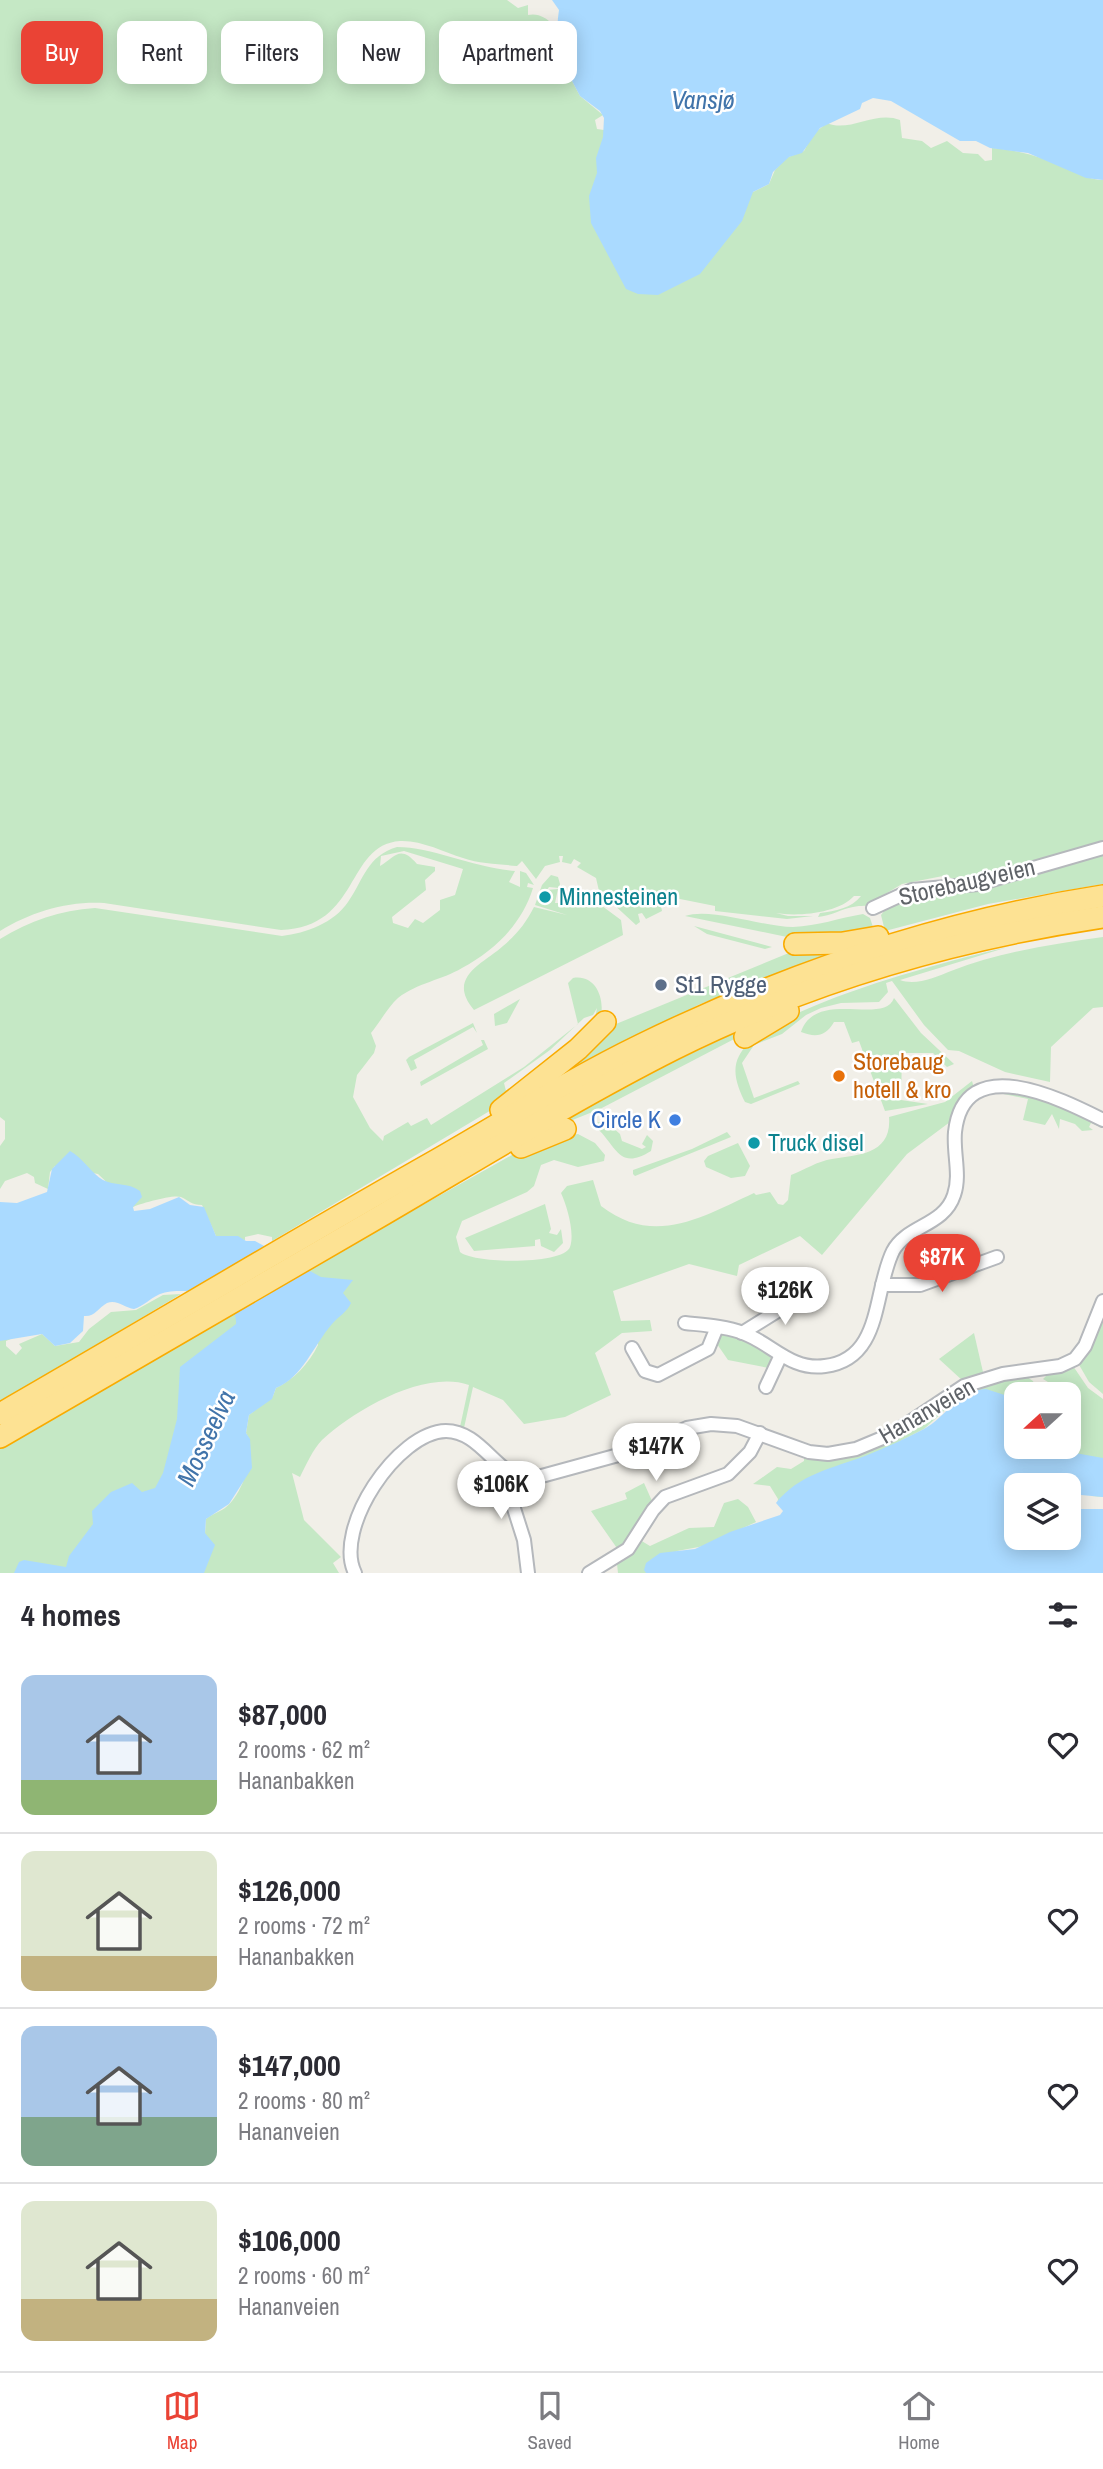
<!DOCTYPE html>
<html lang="en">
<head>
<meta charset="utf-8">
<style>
	:root { --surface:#fff; --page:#f2f2f3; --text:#2b2b33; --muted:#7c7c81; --line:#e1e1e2; --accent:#ea4335 }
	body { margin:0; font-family:"Archivo Narrow",sans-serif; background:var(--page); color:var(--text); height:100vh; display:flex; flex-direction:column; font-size:26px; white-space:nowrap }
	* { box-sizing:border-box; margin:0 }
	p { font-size:23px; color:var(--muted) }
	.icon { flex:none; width:38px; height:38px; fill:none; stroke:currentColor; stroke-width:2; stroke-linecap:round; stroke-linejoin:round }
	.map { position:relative; height:1573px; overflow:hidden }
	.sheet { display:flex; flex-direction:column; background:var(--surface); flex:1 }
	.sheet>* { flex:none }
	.banner { position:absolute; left:21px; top:21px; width:700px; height:63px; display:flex; gap:14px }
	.needle { width:46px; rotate:249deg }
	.controls { position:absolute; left:1004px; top:1382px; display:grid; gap:14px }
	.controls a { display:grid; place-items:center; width:77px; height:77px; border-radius:14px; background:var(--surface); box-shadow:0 4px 18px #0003; font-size:35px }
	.price { position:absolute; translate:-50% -60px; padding:0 16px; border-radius:24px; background:#fff; color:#222; font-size:23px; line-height:46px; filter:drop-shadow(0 2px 4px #0008) }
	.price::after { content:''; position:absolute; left:50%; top:42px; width:21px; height:16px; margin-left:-10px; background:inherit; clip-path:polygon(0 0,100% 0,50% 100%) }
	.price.selected { background:var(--accent); color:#fff }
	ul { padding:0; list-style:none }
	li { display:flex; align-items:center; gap:21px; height:175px; padding:0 21px }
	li+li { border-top:2px solid var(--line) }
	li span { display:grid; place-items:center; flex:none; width:196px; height:140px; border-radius:14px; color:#555 }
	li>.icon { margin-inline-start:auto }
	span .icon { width:84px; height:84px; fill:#fffc; stroke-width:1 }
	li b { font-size:30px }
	h2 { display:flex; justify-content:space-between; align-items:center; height:84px; padding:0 21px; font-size:30px }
	.pill { padding:0 24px; border-radius:14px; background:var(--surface); box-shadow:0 4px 18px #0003; font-size:24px; line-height:63px }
	.pill.selected { background:var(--accent); color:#fff }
	.tab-bar { display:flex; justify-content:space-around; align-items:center; height:98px; border-top:2px solid var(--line); background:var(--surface); font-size:19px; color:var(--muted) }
	.tab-bar a { display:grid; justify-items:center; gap:4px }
	.tab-bar .selected { color:var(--accent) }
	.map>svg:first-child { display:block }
	.green { fill:#c5e8c5; fill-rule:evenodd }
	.water { fill:#aadaff; fill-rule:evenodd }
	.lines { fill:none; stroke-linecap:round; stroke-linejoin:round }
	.street-casing { stroke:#b5b8bc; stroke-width:16 }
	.highway-casing { stroke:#f9ab00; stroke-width:24 }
	.street { stroke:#fff; stroke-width:12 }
	.highway { stroke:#fde293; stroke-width:21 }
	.culture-dot { fill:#0f9aa8; stroke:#fff; stroke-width:2.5 }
	.service-dot { fill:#5c6f8a; stroke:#fff; stroke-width:2.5 }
	.food-dot { fill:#e8710a; stroke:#fff; stroke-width:2.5 }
	.shop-dot { fill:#3f7fe0; stroke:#fff; stroke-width:2.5 }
	.labels { text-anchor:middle; stroke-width:5; stroke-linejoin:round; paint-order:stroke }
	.street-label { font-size:24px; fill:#5f6368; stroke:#fff }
	.culture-label { font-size:24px; fill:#0d838f; stroke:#fff; text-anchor:start }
	.service-label { font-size:24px; fill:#4e5e75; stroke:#fff; text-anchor:start }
	.food-label { font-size:24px; fill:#c56008; stroke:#fff; text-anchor:start }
	.shop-label { font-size:24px; fill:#366cbe; stroke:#fff; text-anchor:end }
	.water-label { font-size:26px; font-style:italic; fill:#4174aa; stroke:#fff }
</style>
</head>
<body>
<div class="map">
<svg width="1103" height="1573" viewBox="0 0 1103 1573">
	<rect width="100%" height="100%" fill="#f1efe8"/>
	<g class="green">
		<path d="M0 0H507L518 8 528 5V15C547 11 557 31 569 42L563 45 572 53 567 57 572 81 580 96 603 115 595 120 597 129 604 130 608 126 753 192 769 184 775 170 786 158 804 151 813 134 827 123C849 133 876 110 900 120L902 138 922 141 931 148 947 141 963 153 978 154 985 161 992 160V148C1018 150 1042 157 1066 168 1079 173 1089 180 1103 180V845L995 876 954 882 948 875 902 884 877 899 876 903C868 907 861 905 853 907 841 909 831 916 818 917L820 913C835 911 852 908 861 896H854C839 913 798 917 776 913L788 916H813L787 919 715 911V906L665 896 660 901 662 911 646 919 642 913 638 914 640 922 636 925 599 891 596 878 577 867 581 863 574 859 571 864 562 862 563 856H559L560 862 545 866 536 879 522 861 517 866C499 864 480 864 463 858 444 852 421 840 400 841 345 845 361 927 281 930L104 903C67 901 31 912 0 931Z"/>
		<path d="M397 847C432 847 475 868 515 871L509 882 520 887V871L526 873 534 885 528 883 527 887 533 888C522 924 495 950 462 968 442 980 417 983 398 998 388 1007 380 1022 371 1033L376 1046 374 1053 357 1075 353 1097 370 1128 383 1141 384 1136 408 1122 411 1126 427 1118 431 1125 524 1067 578 1024 568 983 573 978C596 974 606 1000 600 1019L493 1109 272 1241V1237L258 1234 245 1237V1240L216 1236 202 1205C191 1205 190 1201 181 1197 173 1194 139 1204 133 1207L98 1174 55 1166 50 1172 48 1189 35 1183 34 1177 27 1173 5 1181 0 1189V1146L5 1139V1121L0 1117V939C30 921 60 910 95 908L282 936C306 933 334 923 348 902 364 879 367 856 397 847ZM404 851 463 869 455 895 440 900V910L423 923 415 919 408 928 393 923 392 917 426 890 425 880 435 871V867L417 864C400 844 395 857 380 866L381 856ZM597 1008 595 1019 567 1045 506 1091 504 1083 550 1050 584 1018 593 1015Z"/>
		<polygon points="1103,851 1103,884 988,904 885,931 881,915 892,901"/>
		<path d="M551 875 558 877 560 884 559 888 549 887 547 890 558 889 555 903H559L561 885 568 891 565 905H569L570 892 579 897 575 906 579 907 580 898 594 900 621 920 623 935 474 1010C446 977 483 964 503 946 517 934 526 923 534 907L567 915 535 905 542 885Z"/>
		<path d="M863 914 870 918 875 933 817 939 787 937 685 916C711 907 763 927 793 927 818 926 839 918 863 914Z"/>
		<polygon points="694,926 772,947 765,949 707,934"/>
		<path d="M1103 937V1007L1093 1008 1051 1047 1050 1082 1005 1072 959 1051 948 1050 924 1025 892 981 886 983 888 992 879 1002 841 1003 821 1008 806 1015 782 1034 754 1045 742 1063 754 1098 798 1081 800 1084 751 1104 745 1102C738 1088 731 1071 739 1056 762 1008 954 959 1008 947L900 980C916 986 936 977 951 971 999 952 1053 944 1103 937Z"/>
		<polygon points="796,950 834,951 698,1005 536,1091 616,1024"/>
		<path d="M894 998 921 1033 954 1064 947 1067 933 1053H902L901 1100 928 1104 885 1111 859 1041 852 1043 844 1022H834C826 1036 816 1038 801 1032 816 988 884 1026 894 998Z"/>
		<polygon points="520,999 507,1023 495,1026 494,1014"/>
		<polygon points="473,1023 477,1033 473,1027 414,1060 417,1068 411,1071 406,1060 409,1057"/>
		<polygon points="743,1029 740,1036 600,1109 565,1123 565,1119 665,1066"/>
		<polygon points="481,1040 484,1040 488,1049 421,1086 420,1082 483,1045"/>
		<path d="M972 1081 974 1088 954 1119 907 1154 822 1255 800 1236 739 1265 737 1276 689 1264 613 1291 621 1321 650 1320 652 1331 622 1333 595 1353 611 1395 565 1417 524 1424 503 1400 473 1387 464 1428 460 1427 469 1385C425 1369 354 1410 322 1440 313 1449 306 1465 300 1477L292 1473 304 1520 341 1557 333 1563 339 1573H177L205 1534 206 1519C212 1514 219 1512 225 1508 242 1496 258 1451 246 1433L249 1415 273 1396 276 1388C293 1380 309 1364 318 1345L307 1270 512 1155 548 1140 578 1134 595 1143 605 1155 604 1161 578 1167 554 1160 541 1165 534 1186 527 1192 462 1221 456 1237 460 1252C474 1264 564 1265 570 1247 575 1233 567 1206 561 1193L567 1186 593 1180 601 1206C654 1247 702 1217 754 1193L756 1195 770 1192 778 1204 783 1205 788 1200 791 1175C804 1170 818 1161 832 1159 859 1155 892 1154 889 1117L945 1102Z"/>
		<polygon points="1009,1091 1065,1108 1103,1125 1103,1128 1091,1123 1089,1127 1093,1130 1082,1131 1075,1124 1060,1119 1059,1129 1052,1114 1045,1125 1023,1120 1028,1099 994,1092"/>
		<path d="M609 1117 617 1118 612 1127 620 1134 622 1141 642 1149 646 1147 642 1144 647 1135 653 1141 651 1151C619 1171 617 1147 597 1128V1123Z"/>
		<polygon points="727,1132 731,1137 635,1176 633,1174 633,1170 692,1149"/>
		<polygon points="738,1143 750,1166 745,1176 731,1178 706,1167 704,1161 708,1156"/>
		<polygon points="545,1204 551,1229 549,1233 557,1235 561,1229 563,1243 554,1252 541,1246 540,1239 535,1240 535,1246 474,1251 465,1238"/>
		<polygon points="181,1294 0,1403 0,1299 13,1338 6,1341 6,1346 16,1355 22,1348 19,1344 42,1334 55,1346 79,1342 89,1329 111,1312 136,1310 163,1295"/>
		<polygon points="234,1312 249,1328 107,1573 0,1573 0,1449"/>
		<polygon points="1103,1314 1103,1394 1089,1382 1078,1363"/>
		<polygon points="722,1333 738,1335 771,1355 769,1368 728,1360 717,1344"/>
		<polygon points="974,1333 983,1372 963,1381 939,1359"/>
		<polygon points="1073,1366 1088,1388 1103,1399 1103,1497 1092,1496 1072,1454 1063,1452 1026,1460 1017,1447 1069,1447 1069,1395 1055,1395 1053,1385 1043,1379 1048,1374"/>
		<path d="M1024 1375 1033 1381 1039 1395H1017L1016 1417 974 1391 946 1409 924 1429 777 1504 778 1499 770 1486 753 1484 777 1467 791 1469 804 1461V1455C879 1467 895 1428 953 1397 976 1385 999 1380 1024 1375Z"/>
		<polygon points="644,1483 652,1501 635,1536 619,1551 591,1511 627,1499 625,1493"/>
		<polygon points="738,1499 748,1507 756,1522 704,1546 677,1551 651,1573 618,1573 617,1564 640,1540 650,1546 689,1528 714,1527 724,1503"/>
	</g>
	<g class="water">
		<path d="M552 0H1103V180L1086 178 1028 153 990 148 976 141H960L891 101 873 98 862 103 860 109 820 128 802 153 789 157 773 172 769 184 753 192 742 221 700 274 658 295 638 294 626 289 591 223 589 196 597 173 596 158 603 137 604 118 600 111 580 96 572 81 567 57 573 50C563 27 554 44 559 10Z"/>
		<path d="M70 1151C83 1158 93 1175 103 1180 114 1186 128 1182 140 1191L142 1197 133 1207 134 1211 150 1209 179 1197 190 1205 204 1207 216 1236H238L246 1241H255L321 1277 353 1280 343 1293 351 1303C347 1312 339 1316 332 1324 313 1346 303 1377 276 1388L272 1399 249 1415 246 1433 250 1439 252 1468 229 1504 206 1519 205 1533 215 1545 204 1573H14L19 1562 24 1560 66 1567 69 1556 93 1524 92 1511 111 1492 132 1483 142 1492 155 1488 163 1473 177 1419 180 1367 236 1324C239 1294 178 1285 158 1295 149 1299 144 1306 134 1309 125 1308 117 1299 107 1303 98 1308 95 1317 84 1316L83 1331 70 1343 55 1346 42 1334 0 1341V1202L17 1203 47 1192 52 1169Z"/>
		<path d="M986 1389 1017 1399V1447H1042L1103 1458V1497L1081 1495 1070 1502 1079 1509H1103V1573H646L644 1570 646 1563 660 1553 695 1549 730 1532 780 1515 783 1511 776 1503C799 1474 833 1468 865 1456 885 1448 905 1439 924 1429 946 1417 959 1390 986 1389ZM1017 1486H1069V1538H1017Z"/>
	</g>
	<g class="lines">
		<g class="street-casing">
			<g id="street">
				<polyline points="873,908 912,890 978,884 1103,848"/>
				<polyline points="882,1285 920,1285 997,1257"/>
				<path d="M685 1323C704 1325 725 1326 743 1333 771 1343 791 1371 825 1366 883 1359 873 1291 893 1251 907 1225 944 1226 954 1195 961 1175 953 1153 955 1132 964 1050 1061 1099 1103 1120"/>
				<polyline points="742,1333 784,1307 799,1290"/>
				<polyline points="632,1348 645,1371 658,1375 708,1349 717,1327"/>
				<polyline points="766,1387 780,1357"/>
				<polyline points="518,1478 511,1499 524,1540 528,1573"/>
				<path d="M355 1573C333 1529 397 1432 446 1431 480 1431 496 1474 527 1480L644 1448 687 1428 711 1424 737 1426 809 1452 828 1454 856 1449 892 1434 964 1386 1003 1374 1060 1366 1075 1359 1085 1346 1103 1301"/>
				<polyline points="589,1573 628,1549 653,1510 665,1497 728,1474 750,1452 760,1433"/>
			</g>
		</g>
		<g class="highway-casing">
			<g id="highway">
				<polyline points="795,944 843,943 878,937"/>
				<polyline points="745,1037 788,1011"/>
				<polyline points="501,1110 578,1049 605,1022"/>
				<polyline points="521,1147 565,1129"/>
				<path d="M0 1414C146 1330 290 1243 437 1160 505 1121 571 1079 641 1045 788 973 941 921 1103 896"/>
				<path d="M0 1437C128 1363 256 1288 384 1214 480 1158 575 1099 674 1049 808 982 955 939 1103 917"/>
			</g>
		</g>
		<use href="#street" class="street"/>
		<use href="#highway" class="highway"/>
	</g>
	<g class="culture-dot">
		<circle cx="545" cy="897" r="7"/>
		<circle cx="754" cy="1143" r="7"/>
	</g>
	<circle class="service-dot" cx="661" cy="985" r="7"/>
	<circle class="food-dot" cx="839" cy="1076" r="7"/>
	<circle class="shop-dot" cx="675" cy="1120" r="7"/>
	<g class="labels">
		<g class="street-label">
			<text transform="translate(967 882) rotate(-13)" y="8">Storebaugveien</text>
			<text transform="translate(927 1411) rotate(-30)" y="8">Hananveien</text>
		</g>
		<g class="culture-label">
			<text x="559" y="905">Minnesteinen</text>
			<text x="768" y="1151">Truck disel</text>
		</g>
		<g class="service-label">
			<text x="675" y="993">St1 Rygge</text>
		</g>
		<g class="food-label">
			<text x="853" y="1070">Storebaug<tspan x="853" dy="28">hotell &amp; kro</tspan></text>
		</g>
		<g class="shop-label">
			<text x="661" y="1128">Circle K</text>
		</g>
		<g class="water-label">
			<text x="703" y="109">Vansjø</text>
			<text transform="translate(206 1438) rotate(-65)" y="9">Mosseelva</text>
		</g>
	</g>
</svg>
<div class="controls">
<a><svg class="needle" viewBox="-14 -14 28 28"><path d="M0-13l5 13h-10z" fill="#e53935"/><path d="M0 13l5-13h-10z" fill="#7c7c81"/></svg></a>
<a><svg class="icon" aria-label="layers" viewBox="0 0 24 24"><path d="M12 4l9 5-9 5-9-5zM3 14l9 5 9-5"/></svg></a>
</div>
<b class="price selected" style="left:942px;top:1294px">$87K</b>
<b class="price" style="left:785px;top:1327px">$126K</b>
<b class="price" style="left:656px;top:1483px">$147K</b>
<b class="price" style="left:501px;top:1521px">$106K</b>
<div class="banner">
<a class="pill selected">Buy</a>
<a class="pill">Rent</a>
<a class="pill">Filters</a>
<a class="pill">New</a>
<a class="pill">Apartment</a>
</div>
</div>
<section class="sheet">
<h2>4 homes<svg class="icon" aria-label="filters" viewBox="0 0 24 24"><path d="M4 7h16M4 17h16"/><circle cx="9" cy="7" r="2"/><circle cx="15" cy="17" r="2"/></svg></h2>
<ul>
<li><span style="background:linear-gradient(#a9c7e8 75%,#8fb573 0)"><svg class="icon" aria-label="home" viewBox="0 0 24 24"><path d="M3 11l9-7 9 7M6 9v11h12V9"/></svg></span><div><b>$87,000</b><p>2 rooms · 62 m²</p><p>Hananbakken</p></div><svg class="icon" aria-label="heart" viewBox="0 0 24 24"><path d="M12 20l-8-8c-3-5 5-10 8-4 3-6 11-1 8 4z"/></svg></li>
<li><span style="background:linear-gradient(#dfe7d0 75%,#c2b280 0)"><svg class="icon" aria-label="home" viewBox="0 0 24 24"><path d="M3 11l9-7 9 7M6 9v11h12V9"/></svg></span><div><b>$126,000</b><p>2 rooms · 72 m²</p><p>Hananbakken</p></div><svg class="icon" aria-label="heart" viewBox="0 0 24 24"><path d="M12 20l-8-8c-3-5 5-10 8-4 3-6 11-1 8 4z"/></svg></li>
<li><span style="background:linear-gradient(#a9c7e8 65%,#7fa58c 0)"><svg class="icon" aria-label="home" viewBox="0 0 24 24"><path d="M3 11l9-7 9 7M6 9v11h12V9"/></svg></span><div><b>$147,000</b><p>2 rooms · 80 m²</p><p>Hananveien</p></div><svg class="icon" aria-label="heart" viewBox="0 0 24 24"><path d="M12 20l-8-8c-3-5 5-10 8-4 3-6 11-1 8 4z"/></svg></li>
<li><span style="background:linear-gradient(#dfe7d0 70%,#c2b280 0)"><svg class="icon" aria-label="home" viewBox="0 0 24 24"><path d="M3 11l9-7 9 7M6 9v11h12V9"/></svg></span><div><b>$106,000</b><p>2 rooms · 60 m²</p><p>Hananveien</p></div><svg class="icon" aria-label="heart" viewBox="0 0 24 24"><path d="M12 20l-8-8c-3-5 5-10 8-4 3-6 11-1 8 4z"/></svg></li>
</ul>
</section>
<nav class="tab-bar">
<a class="selected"><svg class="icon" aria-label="map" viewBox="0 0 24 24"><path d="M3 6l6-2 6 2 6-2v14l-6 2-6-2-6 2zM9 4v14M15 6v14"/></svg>Map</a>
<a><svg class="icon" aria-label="saved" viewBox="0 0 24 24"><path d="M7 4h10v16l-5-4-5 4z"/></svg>Saved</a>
<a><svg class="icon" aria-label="home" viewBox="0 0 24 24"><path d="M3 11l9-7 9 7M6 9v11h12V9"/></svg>Home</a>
</nav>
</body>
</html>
